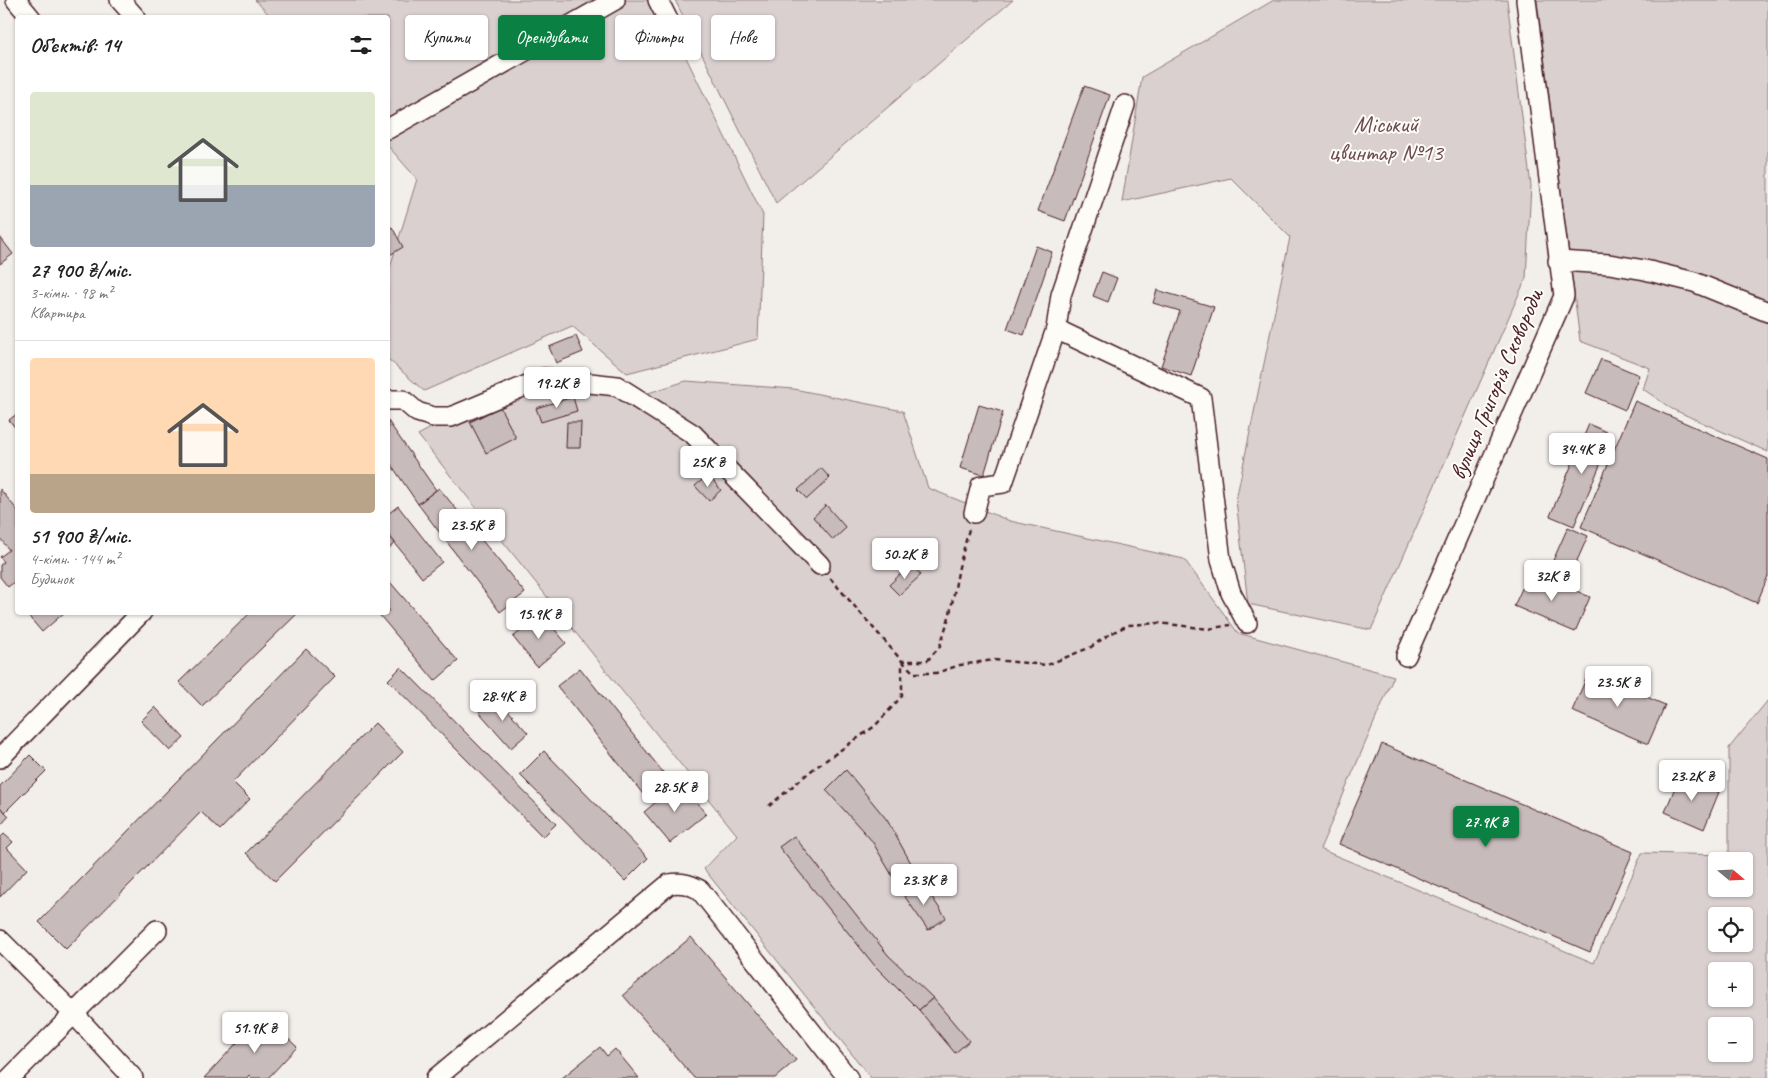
<!DOCTYPE html>
<html lang="uk">
<head>
<meta charset="utf-8">
<style>
	:root { --surface:#fff; --page:#f6f6f6; --text:#222; --muted:#767676; --line:#e0e0e0; --accent:#0b8043 }
	body { margin:0; font-family:Caveat,sans-serif; background:var(--page); color:var(--text); height:100vh; display:flex; flex-direction:column; font-size:19px; white-space:nowrap }
	* { box-sizing:border-box; margin:0 }
	p { font-size:16px; color:var(--muted) }
	.icon { flex:none; width:28px; height:28px; fill:none; stroke:currentColor; stroke-width:2; stroke-linecap:round; stroke-linejoin:round }
	.map { position:relative; flex:1; overflow:hidden }
	.details { position:absolute; left:15px; top:15px; width:375px; height:600px; display:flex; flex-direction:column; background:var(--surface); border-radius:5px; box-shadow:0 1px 4px #0004 }
	.details>* { flex:none }
	.top-card { position:absolute; left:405px; top:15px; width:475px; height:45px; display:flex; gap:10px }
	.needle { width:32px; rotate:109deg }
	.controls { position:absolute; left:1708px; top:852px; display:grid; gap:10px }
	.controls a { display:grid; place-items:center; width:45px; height:45px; border-radius:5px; background:var(--surface); box-shadow:0 1px 4px #0004; font-size:25px }
	.price { position:absolute; translate:-50% -42px; padding:0 11px; border-radius:5px; background:#fff; color:#222; font-size:16px; line-height:32px; filter:drop-shadow(0 1px 2px #0008) }
	.price::after { content:''; position:absolute; left:50%; top:30px; width:15px; height:11px; margin-left:-8px; background:inherit; clip-path:polygon(0 0,100% 0,50% 100%) }
	.price.on { background:var(--accent); color:#fff }
	ul { padding:0; list-style:none }
	li { display:grid; align-content:center; gap:10px; height:265px; padding:0 15px }
	li+li { border-top:1px solid var(--line) }
	li span { display:grid; place-items:center; height:155px; border-radius:5px; color:#555 }
	li>.icon { margin-inline-start:auto }
	span .icon { width:90px; height:90px; fill:#fffc; stroke-width:1 }
	li b { font-size:21px }
	h2 { display:flex; justify-content:space-between; align-items:center; height:60px; padding:0 15px; font-size:21px }
	.tag { padding:0 18px; border-radius:5px; background:var(--surface); box-shadow:0 1px 4px #0004; font-size:18px; line-height:45px }
	.tag.on { background:var(--accent); color:#fff }
	.map>svg:first-child { display:block }
	.green { fill:#d9d0cf; stroke:#92787d; fill-rule:evenodd }
	.building { fill:#c8bbbb; stroke:#4a1f2b }
	.lines { fill:none; stroke-linecap:round; stroke-linejoin:round }
	.minor-casing { stroke:#4a1f2b; stroke-width:22 }
	.path { stroke:#4a1f2b; stroke-width:2.5; stroke-dasharray:5 4; stroke-linecap:butt }
	.minor { stroke:#fdfcf7; stroke-width:19 }
	.labels { text-anchor:middle; stroke-width:4; stroke-linejoin:round; paint-order:stroke }
	.park-label { font-size:24px; fill:#6e4b54; stroke:#fdfcf7 }
	.street-label { font-size:24px; fill:#4a1f2b; stroke:#fdfcf7 }
</style>
</head>
<body>
<div class="map">
<svg width="1768" height="1078" viewBox="0 0 1768 1078">
	<rect width="100%" height="100%" fill="#f2efeb"/>
	<filter id="ink" filterUnits="userSpaceOnUse"><feTurbulence type="fractalNoise" baseFrequency=".02" numOctaves="2"/><feDisplacementMap in="SourceGraphic" scale="10" xChannelSelector="R" yChannelSelector="G"/><feConvolveMatrix kernelMatrix="1 2 1 2 8 2 1 2 1" color-interpolation-filters="sRGB"/></filter>
	<g filter="url(#ink)">
		<g class="green">
			<polygon points="255,0 658,0 763,215 758,339 627,373 572,326 424,391 388,359 388,274 417,179 388,146 388,18 271,17"/>
			<polygon points="675,0 1013,0 776,203"/>
			<polygon points="1274,0 1507,0 1531,186 1526,278 1371,630 1248,604 1236,500 1290,237 1231,178 1122,202 1142,77"/>
			<polygon points="1537,0 1768,0 1768,452 1672,409 1643,389 1650,368 1580,341"/>
			<path d="M519 379 645 394 686 381 794 389 903 411 928 488 1010 521 1184 559 1238 633 1394 676 1320 849 1594 963 1642 853 1729 855V748L1768 700V1078H871L704 869 737 835 418 435ZM1716 861H1744V889H1716ZM1716 916H1744V944H1716ZM1716 971H1744V999H1716ZM1716 1026H1744V1054H1716Z"/>
		</g>
		<g class="building">
			<polygon points="1084,86 1110,95 1065,221 1038,211"/>
			<polygon points="392,227 403,247 388,256 388,229"/>
			<polygon points="0,237 13,254 0,264"/>
			<polygon points="1036,246 1052,252 1024,335 1007,329"/>
			<polygon points="1102,272 1117,278 1108,302 1093,296"/>
			<polygon points="1157,290 1214,307 1191,376 1161,366 1180,311 1153,303"/>
			<polygon points="576,336 583,352 556,363 549,347"/>
			<polygon points="1601,359 1639,375 1625,410 1586,393"/>
			<polygon points="573,397 577,411 541,422 536,408"/>
			<polygon points="1635,401 1768,459 1768,576 1757,603 1581,527"/>
			<polygon points="979,405 1003,412 984,475 960,468"/>
			<polygon points="500,407 516,438 486,453 470,422"/>
			<polygon points="18,413 18,431 9,420"/>
			<polygon points="388,421 436,490 418,504 388,460"/>
			<polygon points="567,422 581,422 580,448 566,448"/>
			<polygon points="1589,424 1613,435 1574,526 1550,516"/>
			<polygon points="821,468 830,478 807,499 798,490"/>
			<polygon points="708,475 721,490 709,501 695,486"/>
			<polygon points="439,488 525,593 500,612 418,504"/>
			<polygon points="0,489 18,511 18,579 8,587 0,577 0,565 4,562 0,557 9,550 0,538"/>
			<polygon points="826,505 846,528 833,540 813,517"/>
			<polygon points="398,506 442,562 422,578 388,534 388,514"/>
			<polygon points="1568,527 1588,536 1567,583 1547,574"/>
			<polygon points="388,534 395,543 388,549"/>
			<polygon points="911,564 921,575 899,595 889,585"/>
			<polygon points="1530,571 1590,597 1575,632 1514,606"/>
			<polygon points="390,582 458,661 435,681 377,612 388,612 388,584"/>
			<polygon points="25,612 65,612 42,632"/>
			<polygon points="251,612 299,612 202,706 179,682"/>
			<polygon points="542,614 566,643 537,667 513,637"/>
			<polygon points="306,649 335,677 233,782 250,799 220,830 201,812 66,949 39,922"/>
			<polygon points="401,667 556,824 543,837 388,680"/>
			<polygon points="580,668 666,776 643,794 557,686"/>
			<polygon points="1589,672 1665,705 1648,744 1572,711"/>
			<polygon points="496,697 528,733 511,748 479,712"/>
			<polygon points="155,707 184,738 170,751 141,721"/>
			<polygon points="375,723 403,752 275,881 246,853"/>
			<polygon points="1382,744 1633,852 1590,952 1339,844"/>
			<polygon points="544,751 648,858 625,881 520,775"/>
			<polygon points="30,755 46,771 5,812 0,807 0,786"/>
			<polygon points="846,770 887,820 921,881 903,894 872,841 826,790"/>
			<polygon points="1680,775 1719,792 1704,829 1665,812"/>
			<polygon points="680,782 706,814 670,843 644,812"/>
			<polygon points="0,807 9,816 0,826"/>
			<polygon points="4,834 13,842 7,848 27,869 0,897 0,838"/>
			<polygon points="794,836 888,955 933,998 919,1010 875,966 779,847"/>
			<polygon points="921,881 946,918 928,930 903,894"/>
			<polygon points="691,937 796,1060 775,1078 694,1078 623,995"/>
			<polygon points="933,998 969,1041 955,1053 919,1010"/>
			<polygon points="263,1015 297,1047 268,1078 252,1078 249,1075 247,1078 204,1078"/>
			<polygon points="600,1047 607,1056 615,1049 639,1078 562,1078"/>
		</g>
		<g class="lines">
			<g class="minor-casing">
				<g id="minor">
					<polyline points="16,0 31,18"/>
					<polyline points="120,0 136,18"/>
					<polyline points="658,0 678,40"/>
					<polyline points="388,129 615,0"/>
					<polyline points="1558,261 1609,264 1645,270 1694,282 1768,312"/>
					<polyline points="1056,329 1201,398 1221,560 1231,593 1247,623"/>
					<polyline points="388,400 403,400 417,412 433,417 451,417 544,378 617,386 693,434 820,565"/>
					<polyline points="974,513 981,486 1003,483 1056,329 1061,295 1125,105"/>
					<polyline points="1406,656 1564,296 1526,0"/>
					<polyline points="0,758 142,612"/>
					<polyline points="0,940 74,1014 133,1078"/>
					<polyline points="10,1078 157,930"/>
					<path d="M436 1078 669 884C682 882 689 884 700 890L848 1078"/>
				</g>
			</g>
			<g class="path">
				<polyline points="830,578 902,661 927,661 940,646 950,614 959,567 969,529"/>
				<polyline points="902,661 914,673 936,673 960,665 994,660 1047,665 1091,647 1108,635 1128,625 1159,623 1209,629 1230,625"/>
				<polyline points="769,806 812,770 875,726 902,696 902,661"/>
			</g>
			<use href="#minor" class="minor"/>
		</g>
	</g>
	<g class="labels">
		<g class="park-label">
			<text x="1386" y="132">Міський<tspan x="1386" dy="28">цвинтар №13</tspan></text>
		</g>
		<g class="street-label">
			<text transform="translate(1496 384) rotate(-67)" y="8">вулиця Григорія Сковороди</text>
		</g>
	</g>
</svg>
<div class="controls">
<a><svg class="needle" viewBox="-14 -14 28 28"><path d="M0-13l5 13h-10z" fill="#e53935"/><path d="M0 13l5-13h-10z" fill="#767676"/></svg></a>
<a><svg class="icon" aria-label="locate" viewBox="0 0 24 24"><circle cx="12" cy="12" r="6"/><path d="M12 2v4M12 18v4M2 12h4M18 12h4"/></svg></a>
<a>+</a>
<a>−</a>
</div>
<b class="price" style="left:557px;top:409px">19.2K ₴</b>
<b class="price" style="left:1582px;top:475px">34.4K ₴</b>
<b class="price" style="left:708px;top:488px">25K ₴</b>
<b class="price" style="left:472px;top:551px">23.5K ₴</b>
<b class="price" style="left:905px;top:580px">50.2K ₴</b>
<b class="price" style="left:1552px;top:602px">32K ₴</b>
<b class="price" style="left:539px;top:640px">15.9K ₴</b>
<b class="price" style="left:1618px;top:708px">23.5K ₴</b>
<b class="price" style="left:503px;top:722px">28.4K ₴</b>
<b class="price" style="left:1692px;top:802px">23.2K ₴</b>
<b class="price" style="left:675px;top:813px">28.5K ₴</b>
<b class="price on" style="left:1486px;top:848px">27.9K ₴</b>
<b class="price" style="left:924px;top:906px">23.3K ₴</b>
<b class="price" style="left:255px;top:1054px">51.9K ₴</b>
<div class="top-card">
<a class="tag">Купити</a>
<a class="tag on">Орендувати</a>
<a class="tag">Фільтри</a>
<a class="tag">Нове</a>
</div>
<section class="details">
<h2>Об’єктів: 14<svg class="icon" aria-label="filters" viewBox="0 0 24 24"><path d="M4 7h16M4 17h16"/><circle cx="9" cy="7" r="2"/><circle cx="15" cy="17" r="2"/></svg></h2>
<ul>
<li><span style="background:linear-gradient(#dfe7d0 60%,#9aa5b1 0)"><svg class="icon" aria-label="home" viewBox="0 0 24 24"><path d="M3 11l9-7 9 7M6 9v11h12V9"/></svg></span><div><b>27 900 ₴/міс.</b><p>3-кімн. · 98 m²</p><p>Квартира</p></div></li>
<li><span style="background:linear-gradient(#ffd9b3 75%,#b9a48a 0)"><svg class="icon" aria-label="home" viewBox="0 0 24 24"><path d="M3 11l9-7 9 7M6 9v11h12V9"/></svg></span><div><b>51 900 ₴/міс.</b><p>4-кімн. · 144 m²</p><p>Будинок</p></div></li>
</ul>
</section>
</div>
</body>
</html>
